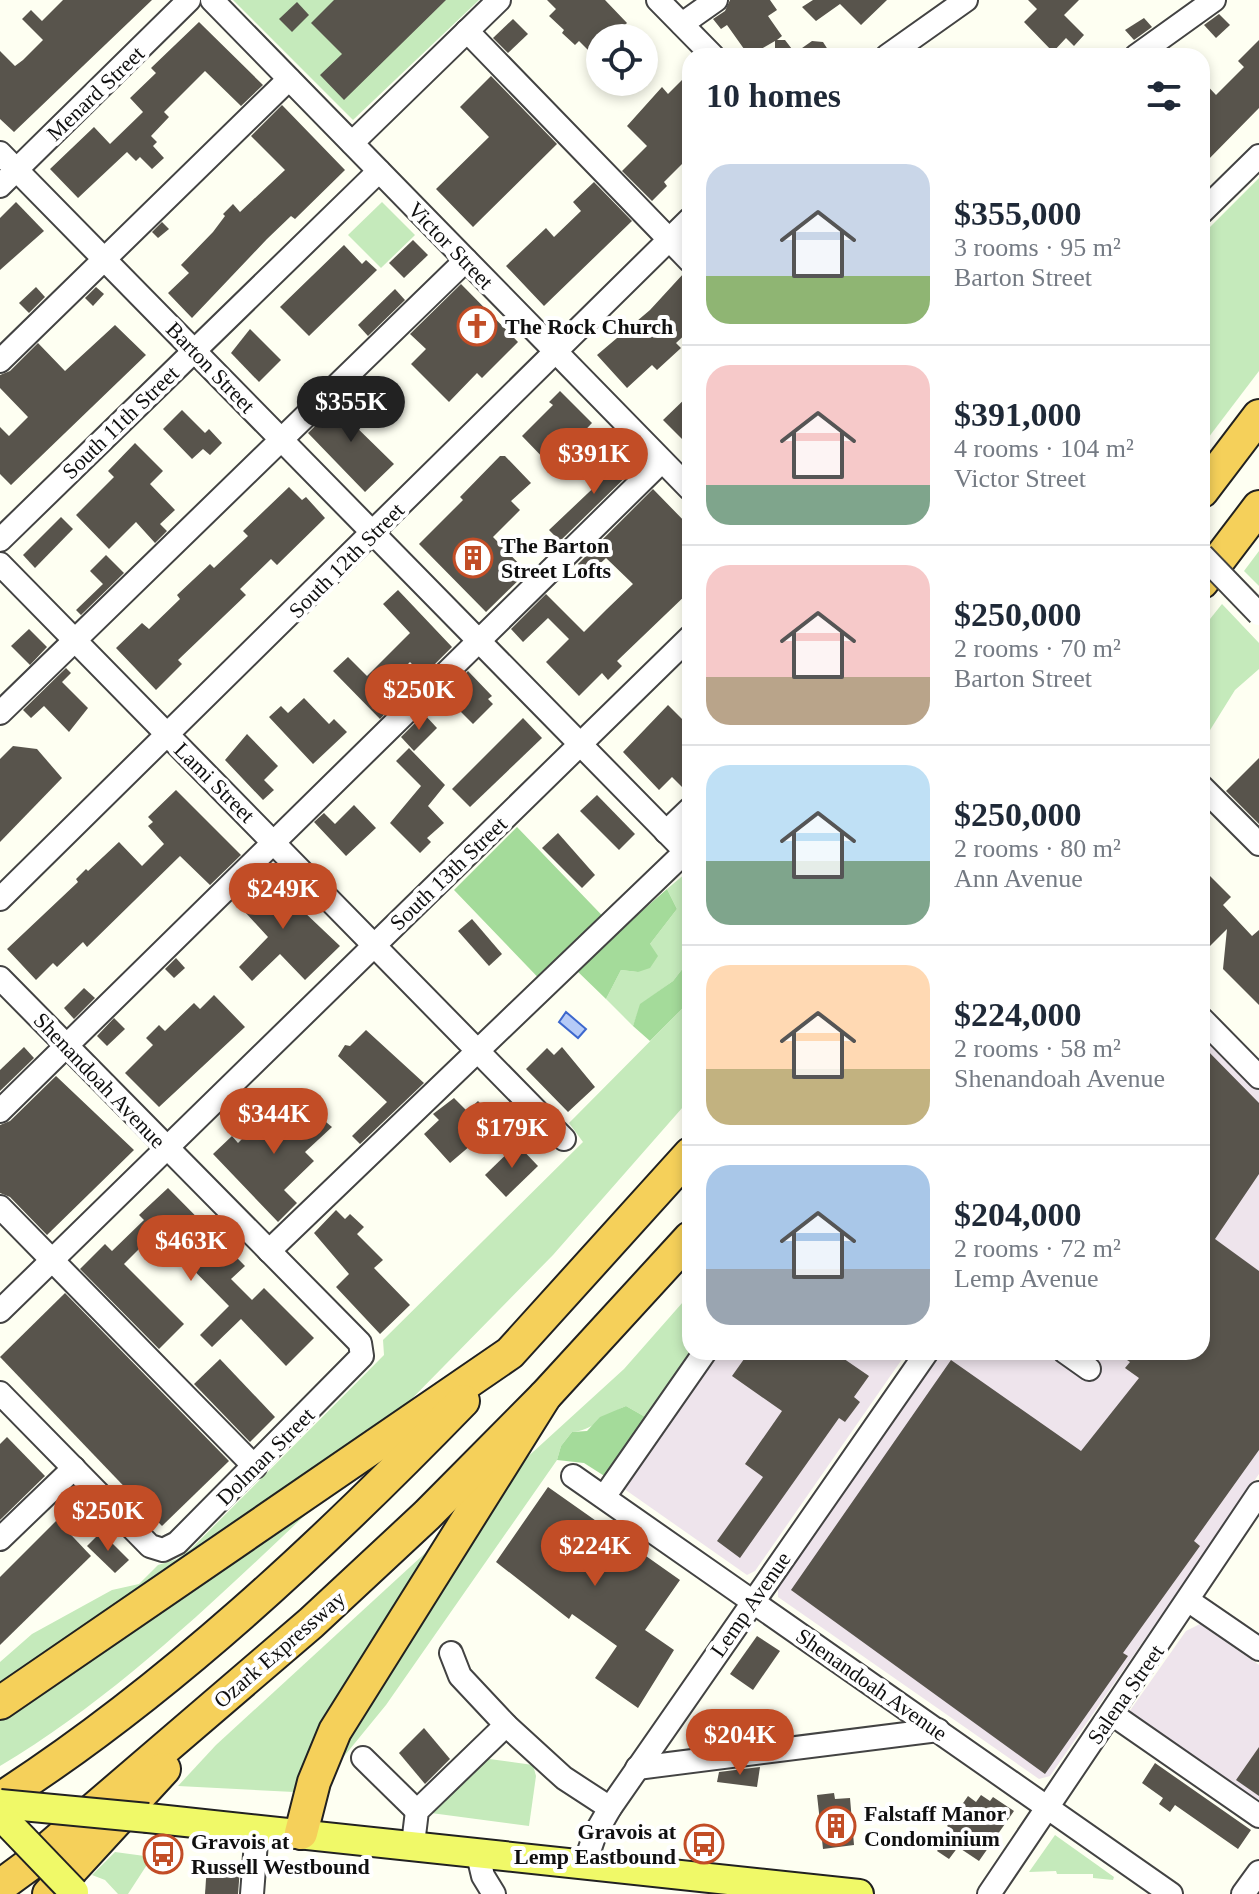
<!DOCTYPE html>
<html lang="en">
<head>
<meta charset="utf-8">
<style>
	:root { --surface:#fff; --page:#f2f2f3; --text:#1f2937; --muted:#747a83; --line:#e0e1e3; --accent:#c24d26 }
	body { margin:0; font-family:"Times New Roman",serif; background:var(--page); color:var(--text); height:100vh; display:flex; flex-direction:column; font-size:30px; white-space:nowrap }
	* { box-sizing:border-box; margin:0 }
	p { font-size:26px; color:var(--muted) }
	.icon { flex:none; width:44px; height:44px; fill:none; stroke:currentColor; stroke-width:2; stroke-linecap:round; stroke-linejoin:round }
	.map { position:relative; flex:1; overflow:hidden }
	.sheet { position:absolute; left:682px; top:48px; width:528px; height:1312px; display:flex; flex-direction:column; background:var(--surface); border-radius:24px; box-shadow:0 4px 12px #0003 }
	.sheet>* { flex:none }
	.fabs { position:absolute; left:586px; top:24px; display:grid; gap:16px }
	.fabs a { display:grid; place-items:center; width:72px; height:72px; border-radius:50%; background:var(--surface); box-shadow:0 4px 12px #0003; font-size:40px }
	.price { position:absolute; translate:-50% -68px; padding:0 18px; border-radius:28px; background:var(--accent); color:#fff; font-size:26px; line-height:52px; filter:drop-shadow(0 2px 4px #0008) }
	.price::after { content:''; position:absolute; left:50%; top:48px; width:24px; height:18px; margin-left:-12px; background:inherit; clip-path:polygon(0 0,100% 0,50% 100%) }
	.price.active { background:#222; color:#fff }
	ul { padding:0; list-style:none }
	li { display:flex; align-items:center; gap:24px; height:200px; padding:0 24px }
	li+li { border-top:2px solid var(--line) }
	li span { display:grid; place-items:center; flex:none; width:224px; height:160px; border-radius:24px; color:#555 }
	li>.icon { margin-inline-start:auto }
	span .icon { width:96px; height:96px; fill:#fffc; stroke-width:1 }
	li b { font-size:34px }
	h2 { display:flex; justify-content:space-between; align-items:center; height:96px; padding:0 24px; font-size:34px }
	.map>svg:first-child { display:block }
	.industrial { fill:#eee4ec }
	.green { fill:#c5eabb }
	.forest { fill:#a4db9a }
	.water { fill:#b6cbf7; stroke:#3d68ce; stroke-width:2 }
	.building { fill:#58544c }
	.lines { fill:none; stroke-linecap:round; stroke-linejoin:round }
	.minor-casing { stroke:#434343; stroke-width:26 }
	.major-casing { stroke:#212121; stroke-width:32 }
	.highway-casing { stroke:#212121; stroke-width:36 }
	.minor { stroke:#fff; stroke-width:22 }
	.major { stroke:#f0f968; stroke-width:28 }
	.highway { stroke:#f5d05a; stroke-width:32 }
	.minor-bridge-casing { stroke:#434343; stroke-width:26; stroke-linecap:butt }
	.major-bridge-casing { stroke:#212121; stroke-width:32; stroke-linecap:butt }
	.minor-bridge { stroke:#fff; stroke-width:22 }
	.major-bridge { stroke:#f0f968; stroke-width:28 }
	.labels { text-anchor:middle; stroke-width:8; stroke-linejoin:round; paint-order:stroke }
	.street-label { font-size:22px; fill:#101010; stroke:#fff }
	.poi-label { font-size:22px; font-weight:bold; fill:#101010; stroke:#fff; text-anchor:start }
</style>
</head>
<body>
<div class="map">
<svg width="1259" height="1894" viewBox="0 0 1259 1894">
	<rect width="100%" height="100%" fill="#fefff2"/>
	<g class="industrial">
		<polygon points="1202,1031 1259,1089 1259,1474 1050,1776 1039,1779 778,1597 778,1587 941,1352 1202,1352"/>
		<polygon points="713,1352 907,1352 755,1571 747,1575 620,1486"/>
		<polygon points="1200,1624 1259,1665 1259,1803 1129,1712 1186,1631"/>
	</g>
	<g class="green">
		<polygon points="233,0 479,0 353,120"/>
		<polygon points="1259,178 1259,371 1202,446 1202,235"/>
		<polygon points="382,202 415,235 381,268 348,235"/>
		<polygon points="1259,551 1259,586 1244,571"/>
		<polygon points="1222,604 1259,643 1259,669 1235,690 1202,743 1202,629"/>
		<polygon points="686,873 690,875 690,959 673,981 641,1004 633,1026 606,999 621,970 638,972 650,944 677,909 667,889"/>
		<polygon points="690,1001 690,1099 553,1255 391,1420 0,1691 0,1662 32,1634 112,1590 139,1584 158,1565 177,1559 192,1548 384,1355 383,1340 583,1142 569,1123"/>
		<path d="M690 1294V1352H695L647 1418 626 1406C607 1414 591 1431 572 1432L561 1446 557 1460 386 1705 332 1771 333 1757 522 1462 624 1369Z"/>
		<path d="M350 1473C240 1575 130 1689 0 1766V1712Z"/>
		<polygon points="447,1533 294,1792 178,1786 216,1745"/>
		<polygon points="482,1758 533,1765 536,1776 529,1826 431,1813"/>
		<polygon points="1055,1835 1114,1877 1113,1880 1093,1878 1093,1874 1057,1874 1056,1871 1029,1872"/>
		<polygon points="115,1852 152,1857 128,1894 118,1894 105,1880 92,1875"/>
	</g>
	<g class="forest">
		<polygon points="517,827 618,932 667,889 677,909 650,944 658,956 650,968 638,972 621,970 606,999 575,969 552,992 454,890"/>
		<polygon points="690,959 690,1001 650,1041 633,1026 640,1004 673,981"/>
		<polygon points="626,1406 647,1418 606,1477 584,1463 557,1460 561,1446 572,1432 587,1431 600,1417"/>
	</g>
	<polygon class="water" points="566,1012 586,1029 578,1038 559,1022"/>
	<g class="building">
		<polygon points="63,0 152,0 14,132 0,119 0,51 15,66 23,60 43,40 22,19 31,10 42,21"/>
		<polygon points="334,0 446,0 344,100 320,75 342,54 311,23"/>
		<polygon points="547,0 605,0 627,23 611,38 600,38 600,62 579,41 575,45 562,33 564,30 549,16 556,9"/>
		<polygon points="730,0 770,0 777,10 768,16 782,36 777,40 785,40 795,53 812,41 823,42 832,56 775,56 775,41 749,56 727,25 721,29 713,19 725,11"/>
		<polygon points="813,0 887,0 861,25 840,4 816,21 802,7"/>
		<polygon points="1028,0 1079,0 1064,15 1084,35 1074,46 1066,38 1053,52 1024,22 1037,9"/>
		<polygon points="297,2 309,15 292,32 279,19"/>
		<polygon points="1219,14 1230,25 1216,38 1204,25"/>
		<polygon points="1144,18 1152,27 1134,40 1125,30"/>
		<polygon points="513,19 528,34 508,53 493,38"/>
		<polygon points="199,22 263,85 241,106 205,71 164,112 169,117 151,136 157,142 153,146 164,158 152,169 140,157 136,161 127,152 78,198 50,169 94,127 110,144 143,112 130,98 156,73 151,68"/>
		<polygon points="1259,40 1259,108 1202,166 1202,80 1216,95 1244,67 1238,61"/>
		<polygon points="690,72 690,156 664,182 667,186 652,201 622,171 647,146 627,126 662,87 668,94"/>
		<polygon points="491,76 557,144 473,227 436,189 489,137 460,107"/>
		<polygon points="282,105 345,170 295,219 291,216 267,239 192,318 168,293 189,273 181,265 213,232 225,216 223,214 233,204 240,212 285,170 251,136"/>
		<polygon points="594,182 632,221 544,306 506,266 546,228 554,237 581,211 573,202"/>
		<polygon points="16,202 44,231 0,270 0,218"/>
		<polygon points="162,222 169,229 158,238 152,232"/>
		<polygon points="413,240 428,255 404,278 389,263"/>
		<polygon points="344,245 362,264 366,260 377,270 309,336 280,307"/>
		<polygon points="684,273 690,275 690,330 676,343 681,348 657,370 652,365 627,388 597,355 650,310"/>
		<polygon points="461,284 518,342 482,378 477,373 449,402 411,364 426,349 410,334"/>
		<polygon points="36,287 45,297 29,313 19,303"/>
		<polygon points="96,287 104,294 93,306 85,298"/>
		<polygon points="395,289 405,300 368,336 358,325"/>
		<polygon points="115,325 146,355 11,485 0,474 0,427 9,436 28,417 0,388 0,375 10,371 38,343 65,371"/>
		<polygon points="250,329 281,360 259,382 231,353"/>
		<polygon points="353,390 364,401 347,418 394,464 365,492 308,433"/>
		<polygon points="560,391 592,423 551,466 522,436 553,405 549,402"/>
		<polygon points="690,394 690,447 663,420"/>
		<polygon points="182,410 205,433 209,429 222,443 210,455 203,449 192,459 163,429"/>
		<polygon points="135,443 163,471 150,484 175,510 160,524 167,531 155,543 136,522 109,549 76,515 114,477 108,471"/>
		<polygon points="620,452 635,468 560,541 549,530 606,476 601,470"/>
		<polygon points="500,456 505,456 531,483 511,501 520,510 493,537 527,572 486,612 419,544 463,500 460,497"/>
		<polygon points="289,487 302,500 306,497 325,518 277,565 271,559 240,589 246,595 178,660 182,664 156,690 116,648 142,623 149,629 180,599 177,595 210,564 214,568 248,536 243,531"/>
		<polygon points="653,489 690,527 690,591 617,661 622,666 608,680 602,673 579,696 546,662 569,639 548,618 523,642 511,629 546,594 584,632 607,609 633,584 606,558 588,575 578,564"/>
		<polygon points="61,517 73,529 35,568 23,555"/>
		<polygon points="106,555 124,573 81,615 76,610 103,584 90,571"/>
		<polygon points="398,590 452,647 423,676 410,662 381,691 394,704 380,719 333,671 348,657 367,676 410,633 383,604"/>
		<polygon points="29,629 47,647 30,665 11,646"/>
		<polygon points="66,668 71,673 62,682 88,708 69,732 44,706 31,718 23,710"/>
		<polygon points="468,671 492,696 488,699 493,704 473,724 444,695"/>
		<polygon points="304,698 329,724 334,719 347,732 313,764 269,717 281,706 288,713"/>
		<polygon points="668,705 690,727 690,795 672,777 659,790 623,752"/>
		<polygon points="424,714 437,728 414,751 401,737"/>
		<polygon points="523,718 542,738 470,807 452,789"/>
		<polygon points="247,734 278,766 264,780 274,790 263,800 225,760"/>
		<polygon points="13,746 37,749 62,778 0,842 0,759"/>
		<polygon points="409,748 445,785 428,806 444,823 427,838 431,842 420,853 390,823 421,786 396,761"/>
		<polygon points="1259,758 1259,824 1226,791"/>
		<polygon points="176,790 241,855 210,885 180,856 87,947 83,942 57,967 53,963 36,980 7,949 78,882 76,879 86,869 88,871 119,842 142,866 164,844 148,826 153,822 148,817"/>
		<polygon points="597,795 635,834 619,850 580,811"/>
		<polygon points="354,805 376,828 346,856 314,822 324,813 335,824"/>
		<polygon points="558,833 595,875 582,888 542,848"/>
		<polygon points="1202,868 1231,897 1223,905 1252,936 1259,930 1259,1005 1223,969 1227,929 1202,954"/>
		<polygon points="263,873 340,946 305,980 280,954 252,981 239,967 268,937 234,900"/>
		<polygon points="472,919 502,954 489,966 458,931"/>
		<polygon points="176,958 185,968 174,978 165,969"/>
		<polygon points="84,988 95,998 74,1019 64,1008"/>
		<polygon points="214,995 245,1027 159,1107 125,1073 153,1045 146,1038 159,1025 165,1031 194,1003 200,1009"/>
		<polygon points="114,1018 125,1029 107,1046 97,1036"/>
		<polygon points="366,1030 424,1083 360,1144 352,1136 387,1102 338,1056 345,1045 350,1046"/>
		<polygon points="1202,1045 1259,1103 1259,1174 1215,1239 1259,1271 1259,1450 1194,1541 1200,1546 1123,1653 1128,1656 1045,1774 791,1590 951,1360 1081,1451 1139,1378 1125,1368 1130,1362 1115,1352 1202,1352"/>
		<polygon points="24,1047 34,1058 0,1091 0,1070"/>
		<polygon points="562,1047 595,1087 568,1112 526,1069 547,1048 554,1055"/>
		<polygon points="56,1076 134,1150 47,1235 10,1197 0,1193 0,1125 10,1121"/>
		<polygon points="454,1098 467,1111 478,1101 498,1122 450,1163 424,1134 439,1120 433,1114"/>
		<polygon points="298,1099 332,1127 305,1152 314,1161 284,1190 297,1203 278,1222 213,1154 232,1136 238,1143 268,1113 275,1120"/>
		<polygon points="517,1144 538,1166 506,1197 485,1175"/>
		<polygon points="168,1188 245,1266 231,1279 252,1300 264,1288 314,1338 286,1366 241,1319 212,1347 200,1335 229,1306 156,1232 124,1264 184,1324 159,1349 80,1269 105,1244 112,1251 144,1220 139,1215"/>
		<polygon points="336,1210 345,1219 350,1214 364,1227 357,1234 383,1260 374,1268 410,1305 380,1334 336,1287 349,1274 314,1233"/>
		<polygon points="65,1293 229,1461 162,1526 0,1357"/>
		<polygon points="749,1352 834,1352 869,1376 854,1397 860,1402 845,1422 839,1418 740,1558 717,1541 763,1477 745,1464 782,1411 732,1376"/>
		<polygon points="220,1359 275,1417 250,1442 194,1384"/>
		<polygon points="7,1437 45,1476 0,1520 0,1444"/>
		<polygon points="548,1487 680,1580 645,1630 674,1650 638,1708 595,1678 617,1646 572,1614 569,1619 496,1562"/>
		<polygon points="57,1520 91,1556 0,1645 0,1577"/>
		<polygon points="101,1532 129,1560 115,1573 87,1546"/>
		<polygon points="757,1636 780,1651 753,1690 730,1674"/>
		<polygon points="424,1728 450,1759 425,1784 399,1753"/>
		<polygon points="1259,1747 1259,1796 1236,1780"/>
		<polygon points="1155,1763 1251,1830 1238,1849 1175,1805 1170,1812 1159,1804 1163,1798 1142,1783"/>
		<polygon points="760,1767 757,1787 717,1782 719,1772"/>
		<polygon points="834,1793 835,1799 850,1798 854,1845 823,1849 817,1795"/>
		<polygon points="981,1795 990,1801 993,1797 1014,1811 979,1861 958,1847 949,1859 937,1851 953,1830 947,1826 968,1796 976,1802"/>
		<polygon points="207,1865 240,1868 238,1894 205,1894"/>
	</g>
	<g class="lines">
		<g class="minor-casing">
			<g id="minor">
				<polyline points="212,0 690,489"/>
				<polyline points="658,0 713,56"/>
				<polyline points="682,24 716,0"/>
				<polyline points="467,31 690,261"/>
				<polyline points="887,56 966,0"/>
				<polyline points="1136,56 1214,0"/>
				<polyline points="352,143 499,0"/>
				<polyline points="0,153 690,856"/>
				<polyline points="0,186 189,0"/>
				<polyline points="1202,212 1259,156"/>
				<polyline points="0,361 289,79"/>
				<polyline points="0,540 379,171"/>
				<polyline points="0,564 564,1139"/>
				<polyline points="0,713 466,260"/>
				<polyline points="1202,787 1259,844"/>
				<polyline points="666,832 690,809"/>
				<polyline points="0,899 690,219"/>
				<polyline points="0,978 360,1343 362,1356 177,1543 163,1550 150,1546 0,1393"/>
				<polyline points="1202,1019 1259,1077"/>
				<polyline points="0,1111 662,461"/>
				<polyline points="0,1207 255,1467"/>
				<polyline points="269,1251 685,852"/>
				<polyline points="0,1311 690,637"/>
				<polyline points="1065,1352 1089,1369"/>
				<polyline points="573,1476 1171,1894"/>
				<polyline points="604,1497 705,1352"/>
				<polyline points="0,1539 74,1468"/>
				<polyline points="1189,1601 1259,1649"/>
				<polyline points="451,1653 460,1676 506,1725"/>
				<polyline points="1112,1714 1259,1816"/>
				<polyline points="363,1758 417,1811"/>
				<polyline points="637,1768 938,1730"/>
				<polyline points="413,1844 417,1811 506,1725 564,1778 610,1808"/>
				<polyline points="477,1851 483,1876 494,1894"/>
				<polyline points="585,1863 595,1834 610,1808 927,1352"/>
				<polyline points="252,1894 257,1829"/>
				<polyline points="989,1894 1259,1493"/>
				<polyline points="1243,1894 1259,1872"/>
			</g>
		</g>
		<g class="major-casing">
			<polyline id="major" points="148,1818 859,1894"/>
		</g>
		<g class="highway-casing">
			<g id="highway">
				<polyline points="1202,491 1259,416"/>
				<polyline points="1202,582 1259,507"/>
				<polyline points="0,1703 510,1353 690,1154"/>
				<path d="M0 1799C168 1691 324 1544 463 1401"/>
				<polyline points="301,1833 314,1782 335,1731 545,1396 690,1238"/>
				<polyline points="0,1886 30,1864 311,1623 427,1515 545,1396"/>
				<polyline points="49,1894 164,1769"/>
			</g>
		</g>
		<use href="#minor" class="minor"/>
		<use href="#major" class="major"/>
		<use href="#highway" class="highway"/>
		<g class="minor-bridge-casing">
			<polyline id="minor-bridge" points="1202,555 1259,614"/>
		</g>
		<g class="major-bridge-casing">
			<g id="major-bridge">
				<polyline points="0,1804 148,1818"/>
				<polyline points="0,1815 74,1892"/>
			</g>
		</g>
		<use href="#minor-bridge" class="minor-bridge"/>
		<use href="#major-bridge" class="major-bridge"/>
	</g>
	<defs>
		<g id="church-ring" transform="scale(2)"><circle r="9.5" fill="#fff" stroke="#c24d26" stroke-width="1.5"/><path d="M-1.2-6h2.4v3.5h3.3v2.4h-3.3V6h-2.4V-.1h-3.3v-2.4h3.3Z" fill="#c24d26"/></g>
		<g id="building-ring" transform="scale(2)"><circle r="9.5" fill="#fff" stroke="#c24d26" stroke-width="1.5"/><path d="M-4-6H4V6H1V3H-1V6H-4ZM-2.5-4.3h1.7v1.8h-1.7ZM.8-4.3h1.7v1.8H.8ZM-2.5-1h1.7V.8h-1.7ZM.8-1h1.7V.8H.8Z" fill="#c24d26"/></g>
		<g id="bus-ring" transform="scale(2)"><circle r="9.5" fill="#fff" stroke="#c24d26" stroke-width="1.5"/><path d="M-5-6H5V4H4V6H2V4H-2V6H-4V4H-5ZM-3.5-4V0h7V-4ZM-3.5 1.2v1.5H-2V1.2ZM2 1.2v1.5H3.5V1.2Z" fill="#c24d26"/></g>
	</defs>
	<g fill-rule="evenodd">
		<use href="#church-ring" x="477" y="326"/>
		<use href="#building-ring" x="473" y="558"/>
		<use href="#building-ring" x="836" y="1826"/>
		<use href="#bus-ring" x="704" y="1844"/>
		<use href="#bus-ring" x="163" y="1854"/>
	</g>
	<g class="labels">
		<g class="street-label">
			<text transform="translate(95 93) rotate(-44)" y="8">Menard Street</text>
			<text transform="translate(451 245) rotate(46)" y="8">Victor Street</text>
			<text transform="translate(211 367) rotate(46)" y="8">Barton Street</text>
			<text transform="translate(120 422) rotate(-44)" y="8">South 11th Street</text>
			<text transform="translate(346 560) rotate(-45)" y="8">South 12th Street</text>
			<text transform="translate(215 782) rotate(45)" y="8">Lami Street</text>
			<text transform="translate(448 873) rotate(-44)" y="8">South 13th Street</text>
			<text transform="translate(100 1080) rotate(46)" y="8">Shenandoah Avenue</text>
			<text transform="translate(265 1456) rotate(-45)" y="8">Dolman Street</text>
			<text transform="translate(750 1604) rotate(-55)" y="8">Lemp Avenue</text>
			<text transform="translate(279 1649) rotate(-41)" y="8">Ozark Expressway</text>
			<text transform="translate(872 1684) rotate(35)" y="8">Shenandoah Avenue</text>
			<text transform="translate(1125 1694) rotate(-55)" y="8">Salena Street</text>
		</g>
		<g class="poi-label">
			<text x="505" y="334">The Rock Church</text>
			<text x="501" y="553">The Barton<tspan x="501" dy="25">Street Lofts</tspan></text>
			<text x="864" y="1821">Falstaff Manor<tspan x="864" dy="25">Condominium</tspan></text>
			<text x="676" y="1839" text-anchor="end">Gravois at<tspan x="676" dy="25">Lemp Eastbound</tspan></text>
			<text x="191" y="1849">Gravois at<tspan x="191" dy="25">Russell Westbound</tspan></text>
		</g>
	</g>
</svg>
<div class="fabs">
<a><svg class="icon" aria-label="locate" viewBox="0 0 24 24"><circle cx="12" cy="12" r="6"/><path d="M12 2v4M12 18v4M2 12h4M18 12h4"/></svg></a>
</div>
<b class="price active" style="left:351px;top:444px">$355K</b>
<b class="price" style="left:594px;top:496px">$391K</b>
<b class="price" style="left:419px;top:732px">$250K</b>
<b class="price" style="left:283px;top:931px">$249K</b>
<b class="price" style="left:274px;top:1156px">$344K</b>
<b class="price" style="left:512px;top:1170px">$179K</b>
<b class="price" style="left:191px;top:1283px">$463K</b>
<b class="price" style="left:108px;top:1553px">$250K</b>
<b class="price" style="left:595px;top:1588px">$224K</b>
<b class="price" style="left:740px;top:1777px">$204K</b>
<section class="sheet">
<h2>10 homes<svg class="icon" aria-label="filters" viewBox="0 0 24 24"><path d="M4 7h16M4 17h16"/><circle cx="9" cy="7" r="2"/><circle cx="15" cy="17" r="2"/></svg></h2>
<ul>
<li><span style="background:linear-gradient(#c9d6e8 70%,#8fb573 0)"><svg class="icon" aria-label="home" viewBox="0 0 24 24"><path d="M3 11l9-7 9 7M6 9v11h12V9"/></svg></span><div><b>$355,000</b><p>3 rooms · 95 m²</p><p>Barton Street</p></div></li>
<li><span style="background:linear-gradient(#f6c9c9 75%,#7fa58c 0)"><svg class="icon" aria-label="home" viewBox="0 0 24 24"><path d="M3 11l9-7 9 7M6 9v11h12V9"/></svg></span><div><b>$391,000</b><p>4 rooms · 104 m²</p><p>Victor Street</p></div></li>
<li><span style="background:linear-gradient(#f6c9c9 70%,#b9a48a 0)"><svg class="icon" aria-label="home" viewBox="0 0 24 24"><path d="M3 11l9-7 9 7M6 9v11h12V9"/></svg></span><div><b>$250,000</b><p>2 rooms · 70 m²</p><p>Barton Street</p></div></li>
<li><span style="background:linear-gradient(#bfe0f5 60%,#7fa58c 0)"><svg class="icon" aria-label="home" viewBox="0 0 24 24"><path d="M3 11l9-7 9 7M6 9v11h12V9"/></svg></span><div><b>$250,000</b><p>2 rooms · 80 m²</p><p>Ann Avenue</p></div></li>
<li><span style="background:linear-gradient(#ffd9b3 65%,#c2b280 0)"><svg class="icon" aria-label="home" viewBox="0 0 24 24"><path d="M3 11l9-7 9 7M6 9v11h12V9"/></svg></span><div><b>$224,000</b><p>2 rooms · 58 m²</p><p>Shenandoah Avenue</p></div></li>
<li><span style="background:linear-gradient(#a9c7e8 65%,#9aa5b1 0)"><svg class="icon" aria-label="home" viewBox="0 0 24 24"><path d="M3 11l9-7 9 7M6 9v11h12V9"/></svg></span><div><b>$204,000</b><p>2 rooms · 72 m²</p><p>Lemp Avenue</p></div></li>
</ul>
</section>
</div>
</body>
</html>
